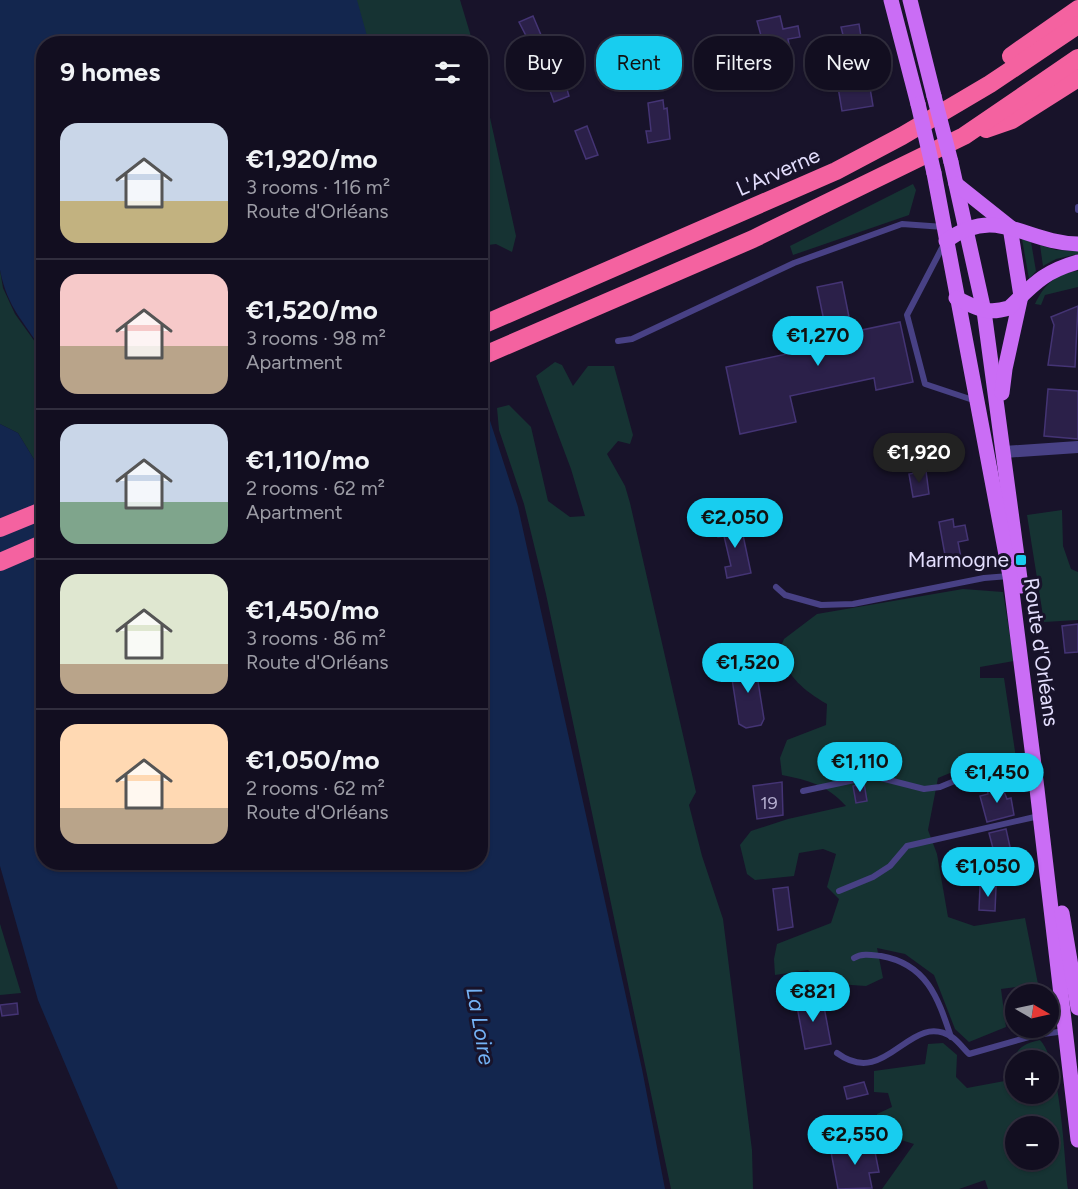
<!DOCTYPE html>
<html lang="en">
<head>
<meta charset="utf-8">
<style>
	:root { --surface:#120e20; --page:#1b1729; --text:#f1f3f6; --muted:#9c9ca5; --line:#312e3e; --accent:#18cdef }
	body { margin:0; font-family:Figtree,sans-serif; background:var(--page); color:var(--text); height:100vh; display:flex; flex-direction:column; font-size:22px; white-space:nowrap }
	* { box-sizing:border-box; margin:0 }
	p { font-size:20px; color:var(--muted) }
	.icon { flex:none; width:33px; height:33px; fill:none; stroke:currentColor; stroke-width:2; stroke-linecap:round; stroke-linejoin:round }
	.map { position:relative; flex:1; overflow:hidden }
	.details { position:absolute; left:36px; top:36px; width:452px; height:834px; display:flex; flex-direction:column; background:var(--surface); border-radius:24px; box-shadow:0 2px 4px #0004,0 0 0 2px var(--line) }
	.details>* { flex:none }
	.banner { position:absolute; left:506px; top:36px; width:482px; height:54px; display:flex; gap:12px }
	.needle { width:39px; rotate:99deg }
	.buttons { position:absolute; left:1005px; top:984px; display:grid; gap:12px }
	.buttons a { display:grid; place-items:center; width:54px; height:54px; border-radius:50%; background:var(--surface); box-shadow:0 2px 4px #0004,0 0 0 2px var(--line); font-size:30px }
	.price { position:absolute; translate:-50% -51px; padding:0 14px; border-radius:21px; background:var(--accent); color:#111; font-size:20px; line-height:39px; filter:drop-shadow(0 2px 3px #0008) }
	.price::after { content:''; position:absolute; left:50%; top:36px; width:18px; height:14px; margin-left:-9px; background:inherit; clip-path:polygon(0 0,100% 0,50% 100%) }
	.price.on { background:#222; color:#fff }
	ul { padding:0; list-style:none }
	li { display:flex; align-items:center; gap:18px; height:150px; padding:0 24px }
	li+li { border-top:2px solid var(--line) }
	li span { display:grid; place-items:center; flex:none; width:168px; height:120px; border-radius:18px; color:#555 }
	li>.icon { margin-inline-start:auto }
	span .icon { width:72px; height:72px; fill:#fffc; stroke-width:1 }
	li b { font-size:26px }
	h2 { display:flex; justify-content:space-between; align-items:center; height:72px; padding:0 24px; font-size:26px }
	.pill { padding:0 21px; border-radius:24px; background:var(--surface); box-shadow:0 2px 4px #0004,0 0 0 2px var(--line); font-size:21px; line-height:54px }
	.pill.on { background:var(--accent); color:#111 }
	.map>svg:first-child { display:block }
	.green { fill:#163333; fill-rule:evenodd }
	.water { fill:#13264e }
	.building { fill:#2b2049; stroke:#443474; stroke-width:1.5 }
	.lines { fill:none; stroke-linecap:round; stroke-linejoin:round }
	.lane { stroke:#484185; stroke-width:6 }
	.street { stroke:#484185; stroke-width:12 }
	.primary { stroke:#ca6df5; stroke-width:15 }
	.highway { stroke:#f462a0; stroke-width:18 }
	.primary-bridge { stroke:#ca6df5; stroke-width:15 }
	.poi-dot { fill:#18cdef; stroke:#18132a; stroke-width:2 }
	.labels { text-anchor:middle; stroke-width:6; stroke-linejoin:round; paint-order:stroke }
	.number-label { font-size:18px; fill:#b5aed0 }
	.street-label { font-size:21px; fill:#e3defd; stroke:#18132a }
	.poi-label { font-size:21px; fill:#e3defd; stroke:#18132a; text-anchor:end }
	.water-label { font-size:22px; font-style:italic; fill:#74b2f5; stroke:#18132a }
</style>
</head>
<body>
<div class="map">
<svg width="1078" height="1189" viewBox="0 0 1078 1189">
	<rect width="100%" height="100%" fill="#18132a"/>
	<g class="green">
		<polygon points="347,0 460,0 473,43 358,43"/>
		<polygon points="480,72 516,236 512,252 496,244 480,246"/>
		<polygon points="913,184 916,190 909,215 793,255 790,246"/>
		<polygon points="1022,239 1031,242 1036,271 1029,279"/>
		<polygon points="1040,245 1056,250 1078,251 1078,254 1056,259 1043,266"/>
		<polygon points="0,270 3,288 15,314 43,353 43,461 35,461 18,433 0,424"/>
		<path d="M1078 271V287L1045 295 1041 305 1035 304C1044 285 1056 273 1078 271Z"/>
		<polygon points="555,362 562,365 573,386 588,366 614,366 633,435 630,444 618,441 607,454 625,486 630,503 696,792 689,805 702,856 723,919 752,1150 753,1189 671,1189 546,594 524,504 499,430 497,408 509,405 531,427 548,501 570,517 585,516 571,469 536,376"/>
		<polygon points="1062,510 1063,546 1071,569 1078,572 1078,620 1044,622 1027,515"/>
		<path d="M963 589 1003 592 1014 661 980 667V678H1004L1016 758 962 768 938 778 928 830 937 854 948 917 974 926 1025 918 1038 984 1001 989 1006 1027 969 1042 955 1029 934 975 905 954 877 948 883 978 866 986 822 983 808 970 775 975 774 959 777 944 831 923 839 899 827 887 836 854 823 849 799 853 794 876 755 880 747 874 740 845 751 831 788 819 846 806C827 785 808 780 782 775L780 758 787 740 826 725 827 704C803 690 789 678 779 651L784 639 817 614Z"/>
		<polygon points="0,924 21,993 0,995"/>
		<path d="M1040 1040C1061 1062 1064 1156 1068 1189H988L985 1180 959 1189H882L914 1144 875 1132 877 1114 892 1107 888 1093 874 1092V1071L925 1064 928 1044 943 1043 957 1055 956 1077 967 1088 1010 1080C1015 1055 1013 1046 1040 1040ZM1016 1060H1048V1094H1016ZM1016 1126H1048V1160H1016Z"/>
	</g>
	<g class="water">
		<path d="M0 0H357L369 43 44 44 43 353C24 320 8 310 0 270Z"/>
		<polygon points="480,390 518,507 642,1069 665,1189 118,1189 38,1000 0,866 0,424 18,433 35,461 43,461 44,862 480,862"/>
	</g>
	<g class="building">
		<polygon points="533,16 544,42 557,37 562,50 538,59 519,22"/>
		<polygon points="780,16 783,29 798,26 800,37 788,39 791,55 779,57 776,41 763,43 757,21"/>
		<polygon points="859,24 862,43 839,46 838,36 843,35 841,27"/>
		<polygon points="869,82 873,106 842,111 838,87"/>
		<polygon points="566,86 569,96 554,102 550,91"/>
		<polygon points="663,100 664,109 667,108 670,139 648,143 646,131 651,131 648,103"/>
		<polygon points="587,126 598,155 586,159 575,131"/>
		<polygon points="842,282 852,332 900,322 913,382 876,390 874,378 790,396 796,422 740,434 726,367 829,345 817,287"/>
		<polygon points="1078,306 1075,367 1048,365 1054,325 1051,317"/>
		<polygon points="1048,389 1078,391 1078,439 1044,436"/>
		<polygon points="926,471 929,494 913,497 909,474"/>
		<polygon points="953,519 954,527 965,525 968,540 958,542 962,563 947,566 939,522"/>
		<polygon points="740,521 751,573 727,578 725,567 731,566 724,536 718,537 716,526"/>
		<polygon points="1078,624 1078,652 1065,653 1062,626"/>
		<polygon points="758,662 760,675 757,675 764,719 761,725 746,728 739,724 730,666"/>
		<polygon points="782,782 783,815 757,819 753,786"/>
		<polygon points="864,783 867,801 856,803 853,786"/>
		<polygon points="1001,784 1007,799 1011,798 1014,815 987,822 980,796 988,794 987,786"/>
		<polygon points="1006,829 1012,856 996,860 989,833"/>
		<polygon points="980,886 996,887 995,911 979,910"/>
		<polygon points="788,887 793,927 778,930 773,889"/>
		<polygon points="822,996 831,1044 805,1049 796,1001"/>
		<polygon points="17,1003 18,1014 2,1016 0,1005"/>
		<polygon points="864,1082 868,1094 847,1099 844,1087"/>
		<polygon points="873,1142 879,1172 869,1173 872,1188 838,1189 831,1152 836,1151 836,1149"/>
	</g>
	<g class="lines">
		<g class="lane">
			<polyline points="1078,207 1078,210"/>
			<polyline points="944,244 907,315 925,384 976,401"/>
			<polyline points="618,341 632,339 794,263 902,224 944,227"/>
			<polyline points="776,587 785,595 821,605 853,604 984,578 1009,576"/>
			<polyline points="803,791 873,776 924,789 940,787 979,771 1034,767"/>
			<polyline points="839,891 873,877 890,866 907,846 1039,816"/>
			<path d="M854 958C862 953 872 955 881 956 927 964 938 998 951 1037"/>
			<path d="M837 1053C887 1090 909 1010 952 1037 958 1041 963 1048 969 1054L1036 1035 1065 1031"/>
		</g>
		<polyline class="street" points="1004,452 1078,447"/>
		<g class="primary">
			<polyline points="891,0 918,104"/>
			<polyline points="910,0 934,96"/>
			<polyline points="951,162 984,311 1021,586"/>
			<polyline points="934,173 1010,576 1037,789 1078,1140"/>
			<polyline points="956,184 1010,227 1021,296 1005,369 1002,393"/>
			<path d="M946 241C997 204 1025 243 1078 244"/>
			<path d="M956 298C977 308 986 315 1009 308 1034 284 1043 272 1078 262"/>
			<polyline points="1062,913 1078,1008"/>
		</g>
		<g class="highway">
			<polyline points="1011,56 1078,9"/>
			<polyline points="986,129 1012,120 1078,78"/>
			<polyline points="480,326 836,171 902,136 990,84 1078,25"/>
			<polyline points="480,357 753,239 964,136 1078,58"/>
			<polyline points="0,528 44,510"/>
			<polyline points="0,562 44,543"/>
		</g>
		<g class="primary-bridge">
			<polyline points="934,96 951,162"/>
			<polyline points="918,104 934,173"/>
		</g>
	</g>
	<rect class="poi-dot" x="1015" y="554" width="12" height="12" rx="3"/>
	<g class="labels">
		<g class="number-label">
			<text x="769" y="809">19</text>
		</g>
		<g class="street-label">
			<text transform="translate(778 172) rotate(-24)" y="7">L'Arverne</text>
			<text transform="translate(1041 652) rotate(82)" y="7">Route d'Orléans</text>
		</g>
		<g class="poi-label">
			<text x="1009" y="567">Marmogne</text>
		</g>
		<g class="water-label">
			<text transform="translate(481 1026) rotate(80)" y="8">La Loire</text>
		</g>
	</g>
</svg>
<div class="buttons">
<a><svg class="needle" viewBox="-14 -14 28 28"><path d="M0-13l5 13h-10z" fill="#e53935"/><path d="M0 13l5-13h-10z" fill="#9c9ca5"/></svg></a>
<a>+</a>
<a>−</a>
</div>
<b class="price" style="left:818px;top:367px">€1,270</b>
<b class="price on" style="left:919px;top:484px">€1,920</b>
<b class="price" style="left:735px;top:549px">€2,050</b>
<b class="price" style="left:748px;top:694px">€1,520</b>
<b class="price" style="left:860px;top:793px">€1,110</b>
<b class="price" style="left:997px;top:804px">€1,450</b>
<b class="price" style="left:988px;top:898px">€1,050</b>
<b class="price" style="left:813px;top:1023px">€821</b>
<b class="price" style="left:855px;top:1166px">€2,550</b>
<div class="banner">
<a class="pill">Buy</a>
<a class="pill on">Rent</a>
<a class="pill">Filters</a>
<a class="pill">New</a>
</div>
<section class="details">
<h2>9 homes<svg class="icon" aria-label="filters" viewBox="0 0 24 24"><path d="M4 7h16M4 17h16"/><circle cx="9" cy="7" r="2"/><circle cx="15" cy="17" r="2"/></svg></h2>
<ul>
<li><span style="background:linear-gradient(#c9d6e8 65%,#c2b280 0)"><svg class="icon" aria-label="home" viewBox="0 0 24 24"><path d="M3 11l9-7 9 7M6 9v11h12V9"/></svg></span><div><b>€1,920/mo</b><p>3 rooms · 116 m²</p><p>Route d'Orléans</p></div></li>
<li><span style="background:linear-gradient(#f6c9c9 60%,#b9a48a 0)"><svg class="icon" aria-label="home" viewBox="0 0 24 24"><path d="M3 11l9-7 9 7M6 9v11h12V9"/></svg></span><div><b>€1,520/mo</b><p>3 rooms · 98 m²</p><p>Apartment</p></div></li>
<li><span style="background:linear-gradient(#c9d6e8 65%,#7fa58c 0)"><svg class="icon" aria-label="home" viewBox="0 0 24 24"><path d="M3 11l9-7 9 7M6 9v11h12V9"/></svg></span><div><b>€1,110/mo</b><p>2 rooms · 62 m²</p><p>Apartment</p></div></li>
<li><span style="background:linear-gradient(#dfe7d0 75%,#b9a48a 0)"><svg class="icon" aria-label="home" viewBox="0 0 24 24"><path d="M3 11l9-7 9 7M6 9v11h12V9"/></svg></span><div><b>€1,450/mo</b><p>3 rooms · 86 m²</p><p>Route d'Orléans</p></div></li>
<li><span style="background:linear-gradient(#ffd9b3 70%,#b9a48a 0)"><svg class="icon" aria-label="home" viewBox="0 0 24 24"><path d="M3 11l9-7 9 7M6 9v11h12V9"/></svg></span><div><b>€1,050/mo</b><p>2 rooms · 62 m²</p><p>Route d'Orléans</p></div></li>
</ul>
</section>
</div>
</body>
</html>
